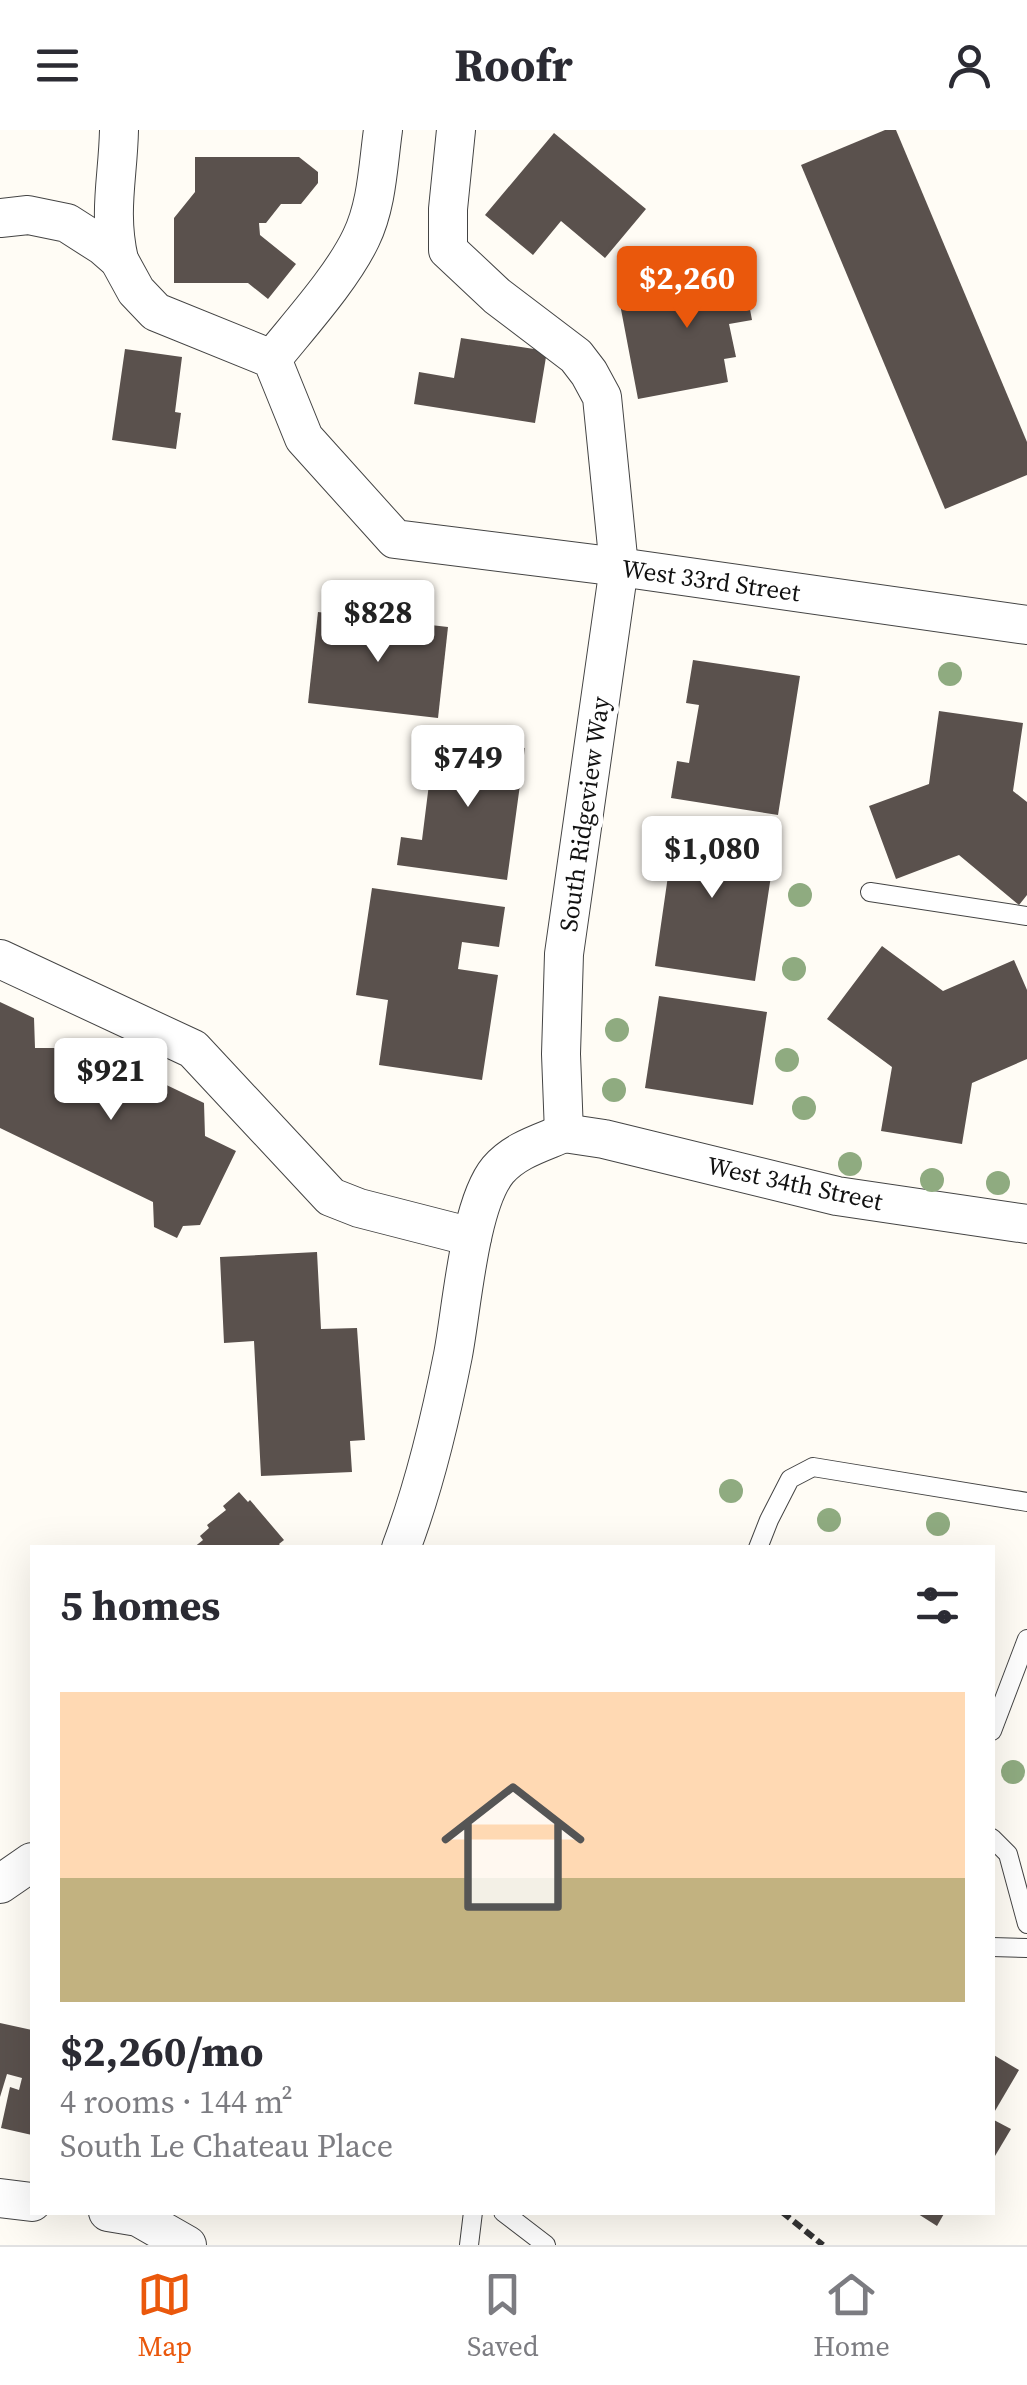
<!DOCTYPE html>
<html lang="en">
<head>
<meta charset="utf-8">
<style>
	:root { --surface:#fff; --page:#f7f7f7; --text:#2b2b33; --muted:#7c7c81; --line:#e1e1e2; --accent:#ea580c }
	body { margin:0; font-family:"Source Serif 4",serif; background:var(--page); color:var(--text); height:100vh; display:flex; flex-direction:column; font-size:38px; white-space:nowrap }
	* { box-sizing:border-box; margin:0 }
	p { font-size:32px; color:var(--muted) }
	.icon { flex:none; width:55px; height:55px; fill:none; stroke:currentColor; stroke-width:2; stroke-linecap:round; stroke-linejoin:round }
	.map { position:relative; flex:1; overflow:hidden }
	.panel { position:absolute; left:30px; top:1415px; width:965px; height:670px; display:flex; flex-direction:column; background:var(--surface); border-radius:0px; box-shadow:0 10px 40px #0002 }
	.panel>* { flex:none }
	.price { position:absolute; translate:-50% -85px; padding:0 22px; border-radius:10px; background:#fff; color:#222; font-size:32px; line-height:65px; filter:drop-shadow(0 2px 5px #0008) }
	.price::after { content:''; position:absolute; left:50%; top:60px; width:30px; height:22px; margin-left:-15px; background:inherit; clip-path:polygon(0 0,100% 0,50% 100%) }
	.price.selected { background:var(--accent); color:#fff }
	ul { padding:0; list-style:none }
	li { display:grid; align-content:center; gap:20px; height:530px; padding:0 30px }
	li span { display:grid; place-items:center; height:310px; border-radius:0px; color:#555 }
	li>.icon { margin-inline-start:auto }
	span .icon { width:180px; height:180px; fill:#fffc; stroke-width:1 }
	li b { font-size:42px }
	h2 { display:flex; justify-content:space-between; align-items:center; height:120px; padding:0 30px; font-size:42px }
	header { display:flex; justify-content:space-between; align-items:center; height:130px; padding:0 30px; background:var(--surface); font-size:45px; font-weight:700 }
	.tabs { display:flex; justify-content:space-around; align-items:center; height:140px; border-top:2px solid var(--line); background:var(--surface); font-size:28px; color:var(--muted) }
	.tabs a { display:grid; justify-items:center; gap:5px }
	.tabs .selected { color:var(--accent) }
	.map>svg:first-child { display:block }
	.building { fill:#5a514d }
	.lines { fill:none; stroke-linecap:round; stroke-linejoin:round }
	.lane-casing { stroke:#444; stroke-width:20 }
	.street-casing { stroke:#444; stroke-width:40 }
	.path { stroke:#333; stroke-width:6; stroke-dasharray:10 5; stroke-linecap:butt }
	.lane { stroke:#fff; stroke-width:18 }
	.street { stroke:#fff; stroke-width:38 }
	.tree { fill:#8fab80 }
	.labels { text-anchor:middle; stroke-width:10; stroke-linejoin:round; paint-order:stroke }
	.street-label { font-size:25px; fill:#111; stroke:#fff }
</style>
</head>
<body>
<header><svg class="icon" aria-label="menu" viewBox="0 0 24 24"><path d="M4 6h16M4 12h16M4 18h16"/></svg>Roofr<svg class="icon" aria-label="person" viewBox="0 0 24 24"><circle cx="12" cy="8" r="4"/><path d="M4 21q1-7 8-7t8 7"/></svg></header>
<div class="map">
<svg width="1027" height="2115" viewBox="0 0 1027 2115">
	<rect width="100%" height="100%" fill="#fffcf5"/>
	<g class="building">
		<polygon points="885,0 896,0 1027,312 1027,345 945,379 801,35"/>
		<polygon points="554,3 646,79 605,128 561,91 533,125 485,85"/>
		<polygon points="195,27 299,27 318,42 318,53 301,74 281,74 266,93 259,93 260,105 296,134 268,169 248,153 174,153 174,88 195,62"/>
		<polygon points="740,126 752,190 729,194 736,227 724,229 728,252 638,269 620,174 694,160 689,136"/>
		<polygon points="461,208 547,221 535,293 414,274 419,242 454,248"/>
		<polygon points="125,219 182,227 175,282 181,283 176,319 112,310"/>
		<polygon points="318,482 448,497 438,588 308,573"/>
		<polygon points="693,530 800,546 778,685 671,668 677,631 689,633 699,575 686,573"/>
		<polygon points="939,581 1023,593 1013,661 1027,672 1027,765 1019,775 959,725 896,749 869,676 929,654"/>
		<polygon points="435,606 525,618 507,750 397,735 401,707 422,710"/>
		<polygon points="654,695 776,713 755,851 655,836 669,739 648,735"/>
		<polygon points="372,758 505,777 499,817 462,812 458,839 498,845 482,950 379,935 388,870 356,865"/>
		<polygon points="882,816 943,861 1014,830 1027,860 1027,929 972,953 962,1014 881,1001 892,937 827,889"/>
		<polygon points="659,866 767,882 753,975 645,958"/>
		<polygon points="0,872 34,888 35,918 69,918 85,925 104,925 204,973 205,1006 236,1021 200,1095 183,1096 177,1108 154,1097 153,1072 0,998"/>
		<polygon points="317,1122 321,1199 357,1198 365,1310 350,1311 352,1342 261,1346 254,1211 224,1213 220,1127"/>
		<polygon points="239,1362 248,1372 250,1370 284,1410 279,1414 282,1418 193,1418 203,1410 200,1406 209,1398 207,1395 226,1380 223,1376"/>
		<polygon points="0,1893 32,1900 32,2005 1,1998 10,1957 19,1960 22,1948 7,1944 0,1967"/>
		<polygon points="992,1924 1019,1940 992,1986"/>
		<polygon points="992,1989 1011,1999 992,2031"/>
		<polygon points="915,2082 945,2082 937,2096"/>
	</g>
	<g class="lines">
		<g class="lane-casing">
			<g id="lane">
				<polyline points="870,762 1027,786"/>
				<polyline points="758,1418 769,1390 790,1349 813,1337 1027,1372"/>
				<polyline points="992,1601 1027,1509"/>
				<polyline points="992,1708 1008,1724 1027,1794"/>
				<polyline points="992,1817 1027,1818"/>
				<polyline points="503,2082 546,2115"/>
				<polyline points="469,2115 473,2082"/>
			</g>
		</g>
		<g class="street-casing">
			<g id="street">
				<path d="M119 0C118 48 108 81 119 130"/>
				<polyline points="456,0 448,79 448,120 497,166 576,226 589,243 602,267 619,437 564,824 561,924 564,1003"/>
				<polyline points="0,88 28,85 67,93 103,116 119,130 136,161 156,182 272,229 304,308 395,409 619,437 1027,495"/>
				<path d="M272 229C300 194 342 148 361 108 377 75 378 36 383 0"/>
				<polyline points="0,829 193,919 331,1067 359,1078 472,1107"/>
				<polyline points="564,1003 604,1009 837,1066 1027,1094"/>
				<path d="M401 1418C425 1355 440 1291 453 1225 462 1178 469 1075 498 1040 515 1020 541 1013 564 1003"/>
				<polyline points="0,1754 32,1732"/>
				<polyline points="0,2068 32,2072"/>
				<polyline points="108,2082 138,2087 187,2115"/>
			</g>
		</g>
		<polyline class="path" points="782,2082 823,2115"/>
		<use href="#lane" class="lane"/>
		<use href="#street" class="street"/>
	</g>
	<g class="tree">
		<circle cx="950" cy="544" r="12"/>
		<circle cx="800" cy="765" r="12"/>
		<circle cx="794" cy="839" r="12"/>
		<circle cx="617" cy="900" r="12"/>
		<circle cx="787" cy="930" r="12"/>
		<circle cx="614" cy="960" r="12"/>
		<circle cx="804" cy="978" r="12"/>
		<circle cx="850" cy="1034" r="12"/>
		<circle cx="932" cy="1050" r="12"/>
		<circle cx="998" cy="1053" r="12"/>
		<circle cx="731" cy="1361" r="12"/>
		<circle cx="829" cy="1390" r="12"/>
		<circle cx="938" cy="1394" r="12"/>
		<circle cx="1013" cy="1642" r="12"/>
	</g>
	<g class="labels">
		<g class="street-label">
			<text transform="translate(711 450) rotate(8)" y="9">West 33rd Street</text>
			<text transform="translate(584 684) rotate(-82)" y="9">South Ridgeview Way</text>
			<text transform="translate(795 1053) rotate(12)" y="9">West 34th Street</text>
		</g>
	</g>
</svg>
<b class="price selected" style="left:687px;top:201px">$2,260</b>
<b class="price" style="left:378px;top:535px">$828</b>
<b class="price" style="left:468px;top:680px">$749</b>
<b class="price" style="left:712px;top:771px">$1,080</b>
<b class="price" style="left:111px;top:993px">$921</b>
<section class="panel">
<h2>5 homes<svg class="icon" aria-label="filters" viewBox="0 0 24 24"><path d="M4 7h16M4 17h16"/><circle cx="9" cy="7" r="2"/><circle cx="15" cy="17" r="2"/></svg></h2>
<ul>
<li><span style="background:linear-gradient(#ffd9b3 60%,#c2b280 0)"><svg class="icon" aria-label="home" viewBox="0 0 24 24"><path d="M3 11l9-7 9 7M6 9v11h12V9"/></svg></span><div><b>$2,260/mo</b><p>4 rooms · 144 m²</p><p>South Le Chateau Place</p></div></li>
</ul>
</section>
</div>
<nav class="tabs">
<a class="selected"><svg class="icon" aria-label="map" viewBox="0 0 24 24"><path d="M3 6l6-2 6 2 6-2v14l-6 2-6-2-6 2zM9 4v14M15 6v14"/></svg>Map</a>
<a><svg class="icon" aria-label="saved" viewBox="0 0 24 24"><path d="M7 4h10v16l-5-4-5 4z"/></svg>Saved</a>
<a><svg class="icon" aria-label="home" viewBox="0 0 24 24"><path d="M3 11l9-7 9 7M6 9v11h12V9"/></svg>Home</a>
</nav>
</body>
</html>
